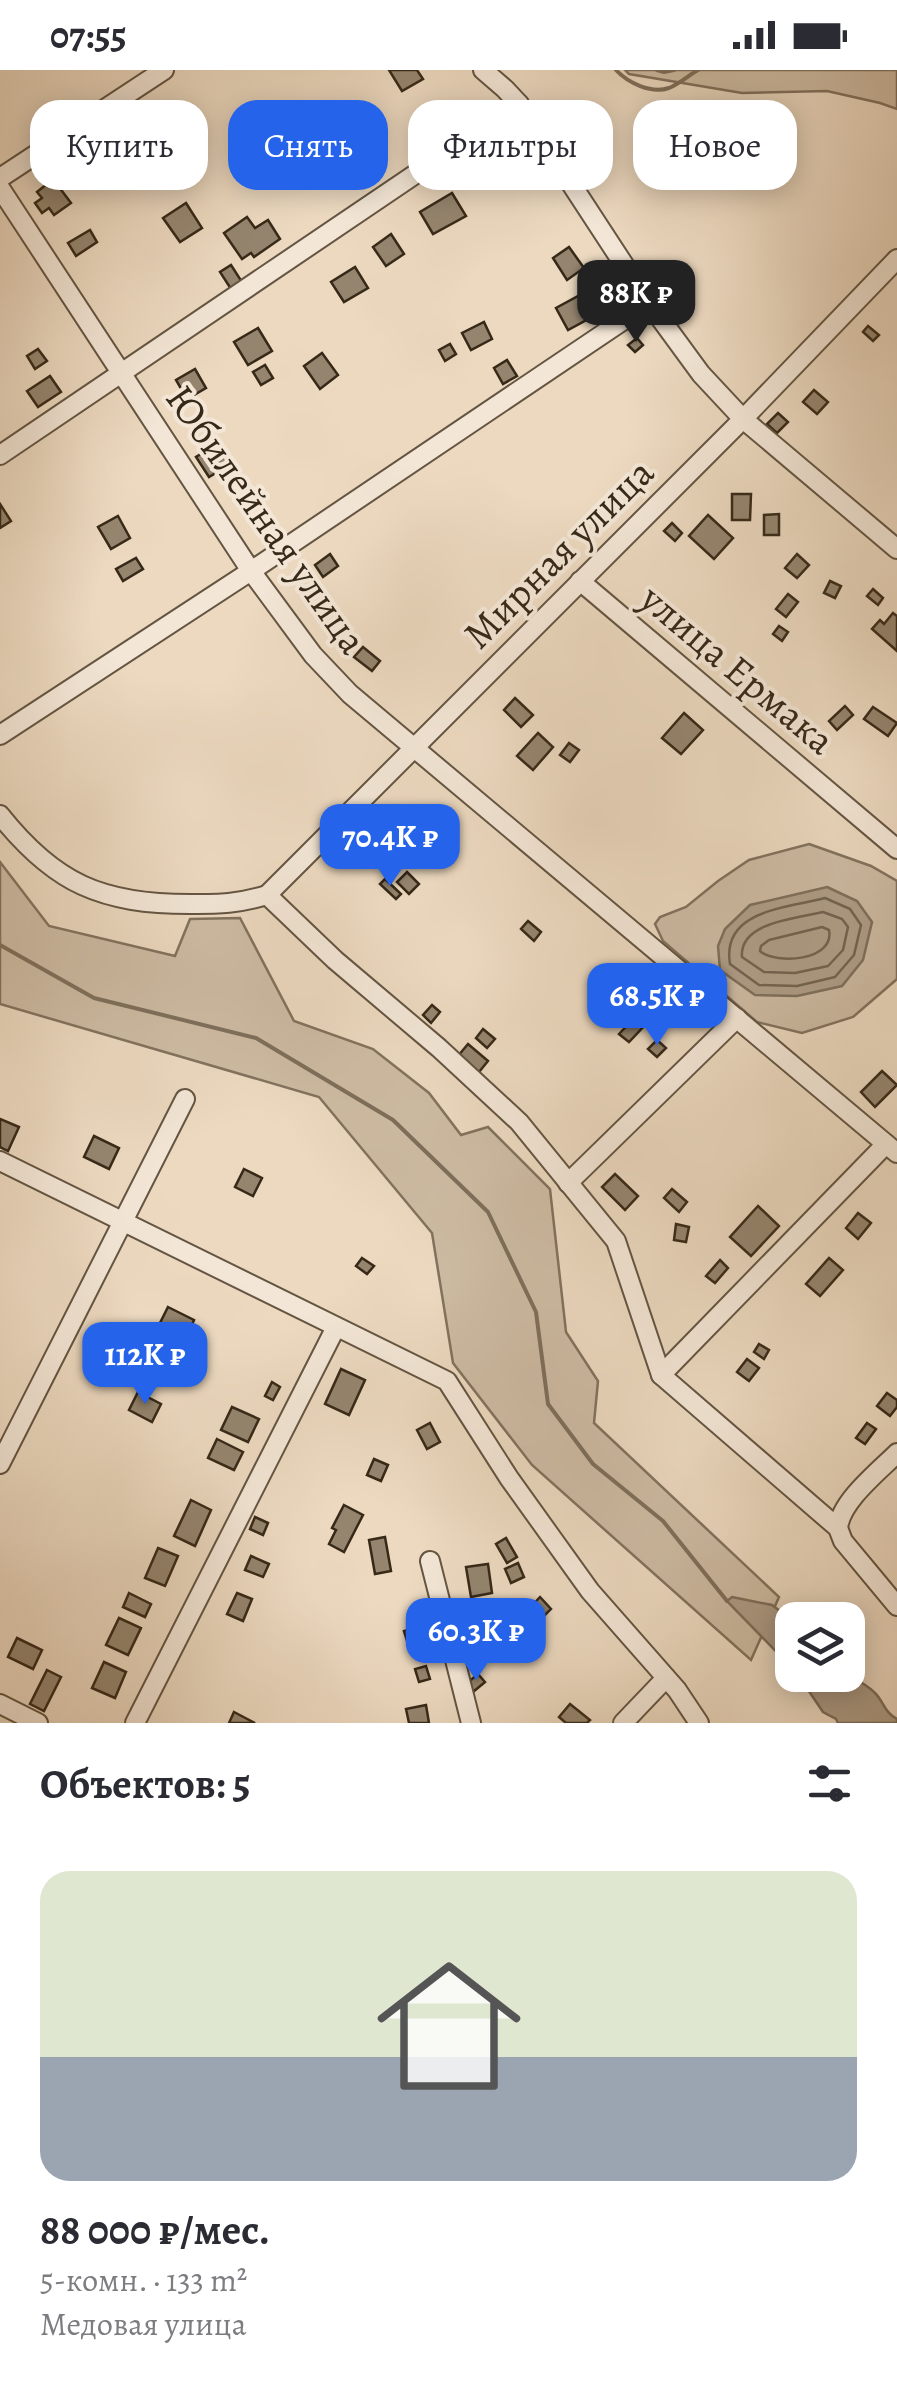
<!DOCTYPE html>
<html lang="ru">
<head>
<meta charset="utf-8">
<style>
	:root { --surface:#fff; --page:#f7f7f7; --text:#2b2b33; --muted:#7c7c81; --line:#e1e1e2; --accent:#2563eb }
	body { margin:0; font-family:Alegreya,serif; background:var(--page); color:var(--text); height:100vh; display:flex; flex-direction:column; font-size:38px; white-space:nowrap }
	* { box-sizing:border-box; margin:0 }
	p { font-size:32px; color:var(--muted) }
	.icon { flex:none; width:55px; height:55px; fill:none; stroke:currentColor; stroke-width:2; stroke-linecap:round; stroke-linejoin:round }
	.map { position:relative; height:1653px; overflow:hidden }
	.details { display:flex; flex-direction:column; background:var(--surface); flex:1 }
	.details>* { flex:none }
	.top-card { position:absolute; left:30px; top:30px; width:838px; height:90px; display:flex; gap:20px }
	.fabs { position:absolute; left:775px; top:1532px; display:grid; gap:20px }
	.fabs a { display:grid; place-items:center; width:90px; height:90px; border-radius:20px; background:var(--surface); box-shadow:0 5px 25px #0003; font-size:50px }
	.price { position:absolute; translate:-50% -85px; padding:0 22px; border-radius:20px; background:var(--accent); color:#fff; font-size:32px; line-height:65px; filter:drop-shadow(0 2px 5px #0008) }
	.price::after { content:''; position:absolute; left:50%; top:60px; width:30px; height:22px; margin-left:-15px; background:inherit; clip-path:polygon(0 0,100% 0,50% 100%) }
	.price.on { background:#222; color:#fff }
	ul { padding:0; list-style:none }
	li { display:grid; align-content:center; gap:20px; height:530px; padding:0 40px }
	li+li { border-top:2px solid var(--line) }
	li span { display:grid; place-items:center; height:310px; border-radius:30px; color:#555 }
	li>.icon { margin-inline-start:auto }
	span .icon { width:180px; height:180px; fill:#fffc; stroke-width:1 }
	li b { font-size:42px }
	h2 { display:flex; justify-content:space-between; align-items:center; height:120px; padding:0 40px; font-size:42px }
	.pill { padding:0 35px; border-radius:30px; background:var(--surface); box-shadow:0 5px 25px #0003; font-size:35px; line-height:90px }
	.pill.on { background:var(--accent); color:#fff }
	.status { display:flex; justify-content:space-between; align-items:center; height:70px; padding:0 50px; background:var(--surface); direction:ltr }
	.status svg { height:28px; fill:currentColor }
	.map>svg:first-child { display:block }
	.green { fill:#cdbba3; stroke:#82725e; stroke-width:2.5 }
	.water { fill:#ae9d87; stroke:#7e6f5b; stroke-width:2.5 }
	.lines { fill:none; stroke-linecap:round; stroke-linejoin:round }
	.shore { stroke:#726350; stroke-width:2.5 }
	.stream { stroke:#7e6f5b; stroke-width:4 }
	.building { fill:#95856f; stroke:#372918; stroke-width:2.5 }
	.minor-casing { stroke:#645542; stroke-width:22 }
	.minor { stroke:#f3e6d6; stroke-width:18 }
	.labels { text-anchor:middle; stroke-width:8; stroke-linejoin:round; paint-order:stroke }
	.street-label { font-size:40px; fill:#372918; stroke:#f3e6d6 }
</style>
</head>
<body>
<div class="status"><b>07:55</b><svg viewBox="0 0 49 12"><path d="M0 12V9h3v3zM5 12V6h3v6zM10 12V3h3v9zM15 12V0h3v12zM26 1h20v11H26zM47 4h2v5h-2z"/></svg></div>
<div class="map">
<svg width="897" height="1653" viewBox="0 0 897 1653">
	<rect width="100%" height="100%" fill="#ecd9c0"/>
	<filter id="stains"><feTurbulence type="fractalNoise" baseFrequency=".002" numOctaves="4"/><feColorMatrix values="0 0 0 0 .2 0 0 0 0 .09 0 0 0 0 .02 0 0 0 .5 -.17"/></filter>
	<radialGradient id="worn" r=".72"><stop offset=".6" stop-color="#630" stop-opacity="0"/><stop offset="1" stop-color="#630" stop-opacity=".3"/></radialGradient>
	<g class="green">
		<polygon points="625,0 897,0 897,39 880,33 827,21 742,23 629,4"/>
		<polygon points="809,774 871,796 897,811 897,909 853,947 802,963 757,952 663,871 655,854 660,847 686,837 718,811 749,790"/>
		<polygon points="0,792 49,856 175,886 190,849 240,848 294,951 373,979 429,1023 461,1065 488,1057 550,1119 566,1262 598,1311 594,1353 779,1527 751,1590 532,1395 453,1293 432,1163 319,1027 0,934"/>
	</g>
	<g class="water">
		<polygon points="827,817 857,831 872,852 863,890 842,916 797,926 755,925 720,900 718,876 725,859 750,835"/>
		<polygon points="732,1527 772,1535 792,1550 792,1598 727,1531"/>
		<path d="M848 1601C855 1611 867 1614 875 1623 884 1632 884 1642 897 1649V1653H838L836 1649 823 1642 798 1605H848Z"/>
	</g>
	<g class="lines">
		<g class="shore">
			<path d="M825 828 850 839 861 855 854 885 835 907 797 916 759 915 730 894C721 840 787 838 825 828Z"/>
			<path d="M823 842 842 849 848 857 843 880 828 896 795 903 764 902 742 887C739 852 798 848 823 842Z"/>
			<path d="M822 857 829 860C835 891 776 895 760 881L761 876 769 870Z"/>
		</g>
		<g class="stream">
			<path d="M616 0C628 13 651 24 669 18 679 14 689 5 698 0"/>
			<polyline points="657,0 664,2 674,0"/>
			<polyline points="0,875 94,928 256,968 393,1050 488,1142 536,1242 548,1334 593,1394 663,1451 727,1531"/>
		</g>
	</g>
	<g class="building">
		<polygon points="389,0 417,0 423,9 402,21"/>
		<polygon points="53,109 71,133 54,145 49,138 42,143 35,133 42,128 37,122"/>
		<polygon points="452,123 466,146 433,164 420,142"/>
		<polygon points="186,133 202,158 180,172 163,148"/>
		<polygon points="247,147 255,158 268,150 280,169 254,187 251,183 242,189 224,163"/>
		<polygon points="90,160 97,172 76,186 68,173"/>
		<polygon points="391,164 404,184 386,196 373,177"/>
		<polygon points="569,177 584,198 567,210 553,188"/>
		<polygon points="231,195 242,212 231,219 220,202"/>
		<polygon points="355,197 368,218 344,232 331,212"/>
		<polygon points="580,225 592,247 568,260 556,238"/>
		<polygon points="484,252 492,269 471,280 462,263"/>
		<polygon points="868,256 879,265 873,271 863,262"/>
		<polygon points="258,258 272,281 248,295 234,272"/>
		<polygon points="637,268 643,275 635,282 628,275"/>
		<polygon points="450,274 456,284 445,291 439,280"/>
		<polygon points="38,279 47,291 35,299 27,286"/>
		<polygon points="322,283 338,305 320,319 304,296"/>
		<polygon points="507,290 517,306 503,314 494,298"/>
		<polygon points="265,295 273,308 261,315 253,302"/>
		<polygon points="195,299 206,318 187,329 176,310"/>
		<polygon points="50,306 61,322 38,337 27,321"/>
		<polygon points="814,320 828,332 817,344 803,332"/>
		<polygon points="778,343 788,352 777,363 767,354"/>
		<polygon points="216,375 229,395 209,407 196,387"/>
		<polygon points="732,424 751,424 750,450 732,450"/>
		<polygon points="0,434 11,451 0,458"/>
		<polygon points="779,444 779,465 764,465 764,445"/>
		<polygon points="708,445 733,468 714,489 689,466"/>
		<polygon points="118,446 130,468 111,479 98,457"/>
		<polygon points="672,453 682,463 675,471 664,461"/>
		<polygon points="330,484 338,496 323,507 315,495"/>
		<polygon points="797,484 809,495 797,508 785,498"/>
		<polygon points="136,488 143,499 123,511 116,499"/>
		<polygon points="830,511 841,516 835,528 824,523"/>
		<polygon points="873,519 883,528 878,535 867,526"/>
		<polygon points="788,524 798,532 786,547 776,539"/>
		<polygon points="893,543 897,546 897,581 872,559 880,550 884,554"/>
		<polygon points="779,556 788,562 782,571 773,564"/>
		<polygon points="363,577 380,591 372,601 354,587"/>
		<polygon points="515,628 533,645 521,657 504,640"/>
		<polygon points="845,636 853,645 837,660 829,651"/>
		<polygon points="873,637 897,653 888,666 864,649"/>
		<polygon points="684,643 703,660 681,684 662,668"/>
		<polygon points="538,663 553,677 533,700 517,686"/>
		<polygon points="569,673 579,680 570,692 560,685"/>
		<polygon points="357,768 364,774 351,789 344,783"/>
		<polygon points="407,802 419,814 409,824 397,812"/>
		<polygon points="385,809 401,824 396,829 380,814"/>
		<polygon points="528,851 541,862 534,871 521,859"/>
		<polygon points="432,935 440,942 431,953 423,945"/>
		<polygon points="637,945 646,954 629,972 619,964"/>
		<polygon points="483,959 495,969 487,978 476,968"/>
		<polygon points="657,970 666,978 657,987 648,979"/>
		<polygon points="468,974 488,991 479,1002 458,986"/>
		<polygon points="882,1001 897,1015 875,1037 861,1022"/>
		<polygon points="0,1049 19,1057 8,1081 0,1077"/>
		<polygon points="94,1066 119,1078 109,1099 84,1087"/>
		<polygon points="244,1099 262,1108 253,1126 235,1117"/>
		<polygon points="615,1104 638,1126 625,1140 602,1117"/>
		<polygon points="672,1119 687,1132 679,1142 664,1128"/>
		<polygon points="758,1136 779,1156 751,1186 730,1167"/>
		<polygon points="858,1143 871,1153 858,1169 846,1158"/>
		<polygon points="676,1154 689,1157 686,1172 674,1170"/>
		<polygon points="362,1188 374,1196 367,1204 356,1196"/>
		<polygon points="829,1188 843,1200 820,1226 806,1214"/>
		<polygon points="720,1190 728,1198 715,1213 706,1206"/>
		<polygon points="168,1237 194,1250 183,1274 156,1261"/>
		<polygon points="759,1274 769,1280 764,1289 754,1282"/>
		<polygon points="747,1289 759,1298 749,1311 737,1302"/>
		<polygon points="341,1299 365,1310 349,1345 325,1334"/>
		<polygon points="272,1312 280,1317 273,1330 265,1326"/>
		<polygon points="138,1322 161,1334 152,1352 129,1340"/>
		<polygon points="887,1323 897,1330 897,1337 890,1346 877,1336"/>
		<polygon points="232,1337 259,1349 248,1372 221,1360"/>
		<polygon points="430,1353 440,1372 427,1379 417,1360"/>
		<polygon points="867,1353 876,1359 865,1374 856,1368"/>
		<polygon points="217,1369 243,1382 234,1400 208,1388"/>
		<polygon points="374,1389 388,1395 381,1411 367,1405"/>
		<polygon points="191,1430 211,1440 195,1476 174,1466"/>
		<polygon points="344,1435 363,1445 344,1482 329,1474 336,1460 332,1458"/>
		<polygon points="255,1447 268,1453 263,1465 250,1459"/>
		<polygon points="385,1467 391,1501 375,1504 369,1470"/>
		<polygon points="506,1468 517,1487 507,1493 496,1474"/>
		<polygon points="158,1478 178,1486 165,1516 145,1508"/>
		<polygon points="251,1486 269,1494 263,1507 245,1500"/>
		<polygon points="518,1493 524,1507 511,1513 505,1499"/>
		<polygon points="488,1494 492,1523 471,1527 466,1497"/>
		<polygon points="129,1523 151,1534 145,1547 123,1537"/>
		<polygon points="237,1523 252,1529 243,1551 227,1544"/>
		<polygon points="540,1527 551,1539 540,1550 529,1539"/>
		<polygon points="119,1548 141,1558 128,1585 106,1575"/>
		<polygon points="414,1558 418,1572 408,1574 404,1561"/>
		<polygon points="17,1568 42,1580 33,1599 8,1587"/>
		<polygon points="104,1592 126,1602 115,1628 92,1618"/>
		<polygon points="426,1596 430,1609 419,1612 415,1599"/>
		<polygon points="47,1600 61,1607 44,1641 30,1634"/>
		<polygon points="478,1604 485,1612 473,1622 466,1614"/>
		<polygon points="570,1634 590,1650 587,1653 566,1653 559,1647"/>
		<polygon points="426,1635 429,1653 409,1653 406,1639"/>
		<polygon points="234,1642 255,1653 229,1653"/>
	</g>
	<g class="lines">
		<g class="minor-casing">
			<g id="minor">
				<polyline points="483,0 505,19 519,34 649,233 701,304 743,349 897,479"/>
				<polyline points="0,108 164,0"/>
				<polyline points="0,118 251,501 313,585 350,624 897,1083"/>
				<polyline points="0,385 519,34"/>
				<polyline points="580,511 897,779"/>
				<polyline points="0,665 251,501 649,233"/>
				<path d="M0 745C55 814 102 834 190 834 221 834 237 834 267 825L335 890 439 978 519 1052 616 1171 661 1305 838 1458 843 1471 897 1536"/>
				<polyline points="267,825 743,349 897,189"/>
				<polyline points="0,1091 447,1311 509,1408 590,1521 677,1620 699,1653"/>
				<polyline points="568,1113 737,948"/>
				<polyline points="661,1305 886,1074"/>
				<polyline points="0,1394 185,1029"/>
				<path d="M838 1458C841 1431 878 1402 897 1383"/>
				<polyline points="430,1491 471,1653"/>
				<polyline points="0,1634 38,1653"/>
				<polyline points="135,1653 336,1257"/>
				<polyline points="623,1653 666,1608"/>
			</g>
		</g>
		<use href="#minor" class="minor"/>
	</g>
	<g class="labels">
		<g class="street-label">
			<text transform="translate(267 449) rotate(55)" y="14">Юбилейная улица</text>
			<text transform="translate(558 483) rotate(-45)" y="14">Мирная улица</text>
			<text transform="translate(738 599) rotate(40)" y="14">улица Ермака</text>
		</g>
	</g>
	<rect width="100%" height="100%" filter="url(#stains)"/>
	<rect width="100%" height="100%" fill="url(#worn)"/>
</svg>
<div class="fabs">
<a><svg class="icon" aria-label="layers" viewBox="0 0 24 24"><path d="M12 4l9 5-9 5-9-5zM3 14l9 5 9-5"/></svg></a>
</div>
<b class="price on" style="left:636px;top:275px">88K ₽</b>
<b class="price" style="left:390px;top:819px">70.4K ₽</b>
<b class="price" style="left:657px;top:978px">68.5K ₽</b>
<b class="price" style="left:145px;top:1337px">112K ₽</b>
<b class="price" style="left:476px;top:1613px">60.3K ₽</b>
<div class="top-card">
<a class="pill">Купить</a>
<a class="pill on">Снять</a>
<a class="pill">Фильтры</a>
<a class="pill">Новое</a>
</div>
</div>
<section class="details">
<h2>Объектов: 5<svg class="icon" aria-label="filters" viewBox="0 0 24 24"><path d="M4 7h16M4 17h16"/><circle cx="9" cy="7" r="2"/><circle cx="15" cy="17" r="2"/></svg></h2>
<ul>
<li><span style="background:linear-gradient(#dfe7d0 60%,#9aa5b1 0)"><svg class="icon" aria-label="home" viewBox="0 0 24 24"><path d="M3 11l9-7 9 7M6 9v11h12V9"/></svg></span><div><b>88 000 ₽/мес.</b><p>5-комн. · 133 m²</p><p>Медовая улица</p></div></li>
</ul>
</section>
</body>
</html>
